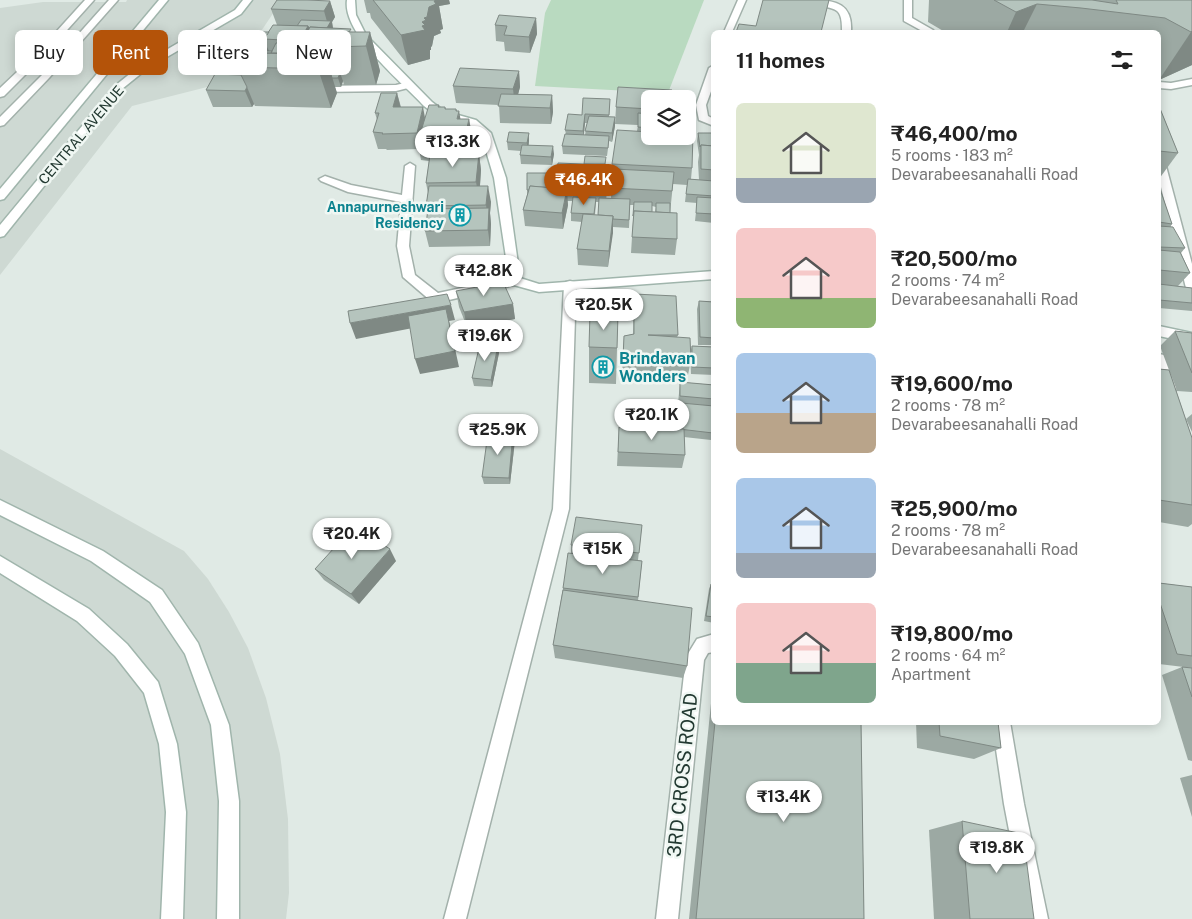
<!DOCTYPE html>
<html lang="en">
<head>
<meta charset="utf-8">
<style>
	:root { --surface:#fff; --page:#f2f2f2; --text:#222; --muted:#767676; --accent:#b45309 }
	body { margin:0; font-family:"Public Sans",sans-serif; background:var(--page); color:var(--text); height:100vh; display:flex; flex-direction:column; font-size:19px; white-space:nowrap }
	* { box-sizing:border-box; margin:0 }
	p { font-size:16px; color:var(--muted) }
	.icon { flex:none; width:28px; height:28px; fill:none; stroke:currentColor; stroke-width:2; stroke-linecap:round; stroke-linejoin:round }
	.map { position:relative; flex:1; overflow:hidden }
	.side { position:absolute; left:711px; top:30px; width:450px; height:695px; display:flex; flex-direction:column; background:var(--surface); border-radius:8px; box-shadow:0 2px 12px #0003 }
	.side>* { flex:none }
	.guide { position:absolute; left:15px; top:30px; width:475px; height:45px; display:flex; gap:10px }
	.buttons { position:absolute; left:641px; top:90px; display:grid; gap:10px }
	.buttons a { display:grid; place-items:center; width:55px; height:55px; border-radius:8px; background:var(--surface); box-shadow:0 2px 12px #0003; font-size:25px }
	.price { position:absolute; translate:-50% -42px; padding:0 11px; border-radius:18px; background:#fff; color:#222; font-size:16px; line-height:32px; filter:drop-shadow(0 1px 2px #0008) }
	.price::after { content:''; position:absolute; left:50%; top:30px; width:15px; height:11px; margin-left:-8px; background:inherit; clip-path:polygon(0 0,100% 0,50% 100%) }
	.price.current { background:var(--accent); color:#fff }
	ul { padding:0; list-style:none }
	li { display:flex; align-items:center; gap:15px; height:125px; padding:0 25px }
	li span { display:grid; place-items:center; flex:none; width:140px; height:100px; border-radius:8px; color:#555 }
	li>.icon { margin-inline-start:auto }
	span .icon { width:60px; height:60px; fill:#fffc; stroke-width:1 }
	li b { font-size:21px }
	h2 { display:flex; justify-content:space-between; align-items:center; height:60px; padding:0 25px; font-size:21px }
	.tag { padding:0 18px; border-radius:8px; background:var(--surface); box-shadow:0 2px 12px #0003; font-size:18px; line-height:45px }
	.tag.current { background:var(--accent); color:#fff }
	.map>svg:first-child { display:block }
	.built { fill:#ced9d3 }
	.green { fill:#b9dac0 }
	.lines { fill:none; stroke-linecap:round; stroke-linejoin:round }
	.lane-casing { stroke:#a3b1ab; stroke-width:3 }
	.street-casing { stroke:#a3b1ab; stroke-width:3 }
	.secondary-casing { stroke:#a0b5ac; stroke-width:3 }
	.lane { fill:#fff; fill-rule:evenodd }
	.street { fill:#fff; fill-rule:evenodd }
	.secondary { fill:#fff; fill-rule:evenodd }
	.wall { fill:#9ca9a3; fill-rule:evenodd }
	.shaded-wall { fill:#7f8984 }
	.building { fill:#b5c4bd; stroke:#7f8984 }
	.labels { text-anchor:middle; stroke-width:5; stroke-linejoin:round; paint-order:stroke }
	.far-street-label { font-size:14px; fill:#223931; stroke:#f0f7f3 }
	.far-culture-label { font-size:14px; font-weight:bold; fill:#0d838f; stroke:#f0f7f3; text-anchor:end }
	.culture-label { font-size:16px; font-weight:bold; fill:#0d838f; stroke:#f0f7f3; text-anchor:start }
	.near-street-label { font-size:19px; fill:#223931; stroke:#f0f7f3 }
</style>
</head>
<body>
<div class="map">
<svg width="1192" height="919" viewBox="0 0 1192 919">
	<rect width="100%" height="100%" fill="#e0eae5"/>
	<g class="built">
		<polygon points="127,0 282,0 227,82 132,106 0,275 0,8 43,2 126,2"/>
		<polygon points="0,449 184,551 208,579 229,612 248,648 266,698 280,754 288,819 289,893 286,919 0,919"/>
	</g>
	<polygon class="green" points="551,0 704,0 668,93 535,86 545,13"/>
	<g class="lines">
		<g class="lane-casing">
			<g id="lane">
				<polygon points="85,0 94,0 42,58 4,96 0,97 0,88 36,54"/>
				<polygon points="109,0 118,0 49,78 4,125 0,126 0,117 43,74"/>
				<polygon points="738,0 746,0 732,32 724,32"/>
				<path d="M812 0C836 0 853 4 851 32H842C843 0 830 14 812 0Z"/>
				<polygon points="714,65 714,83 706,105 708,116 714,119 714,126 699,120 696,105 709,68"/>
			</g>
		</g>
		<g class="street-casing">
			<g id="street">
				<polygon points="904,0 912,0 912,18 933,30 934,32 924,32 904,21"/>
				<polygon points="1192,79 1192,85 1171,89 1159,88 1159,82 1171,83"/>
				<polygon points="409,82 412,83 412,87 396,91 315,92 310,89 315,86 396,85"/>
				<polygon points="410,163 415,166 409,246 415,275 438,293 514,277 518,278 520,281 518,284 436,303 431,301 403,277 397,246 401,202 348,192 321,181 319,179 325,176 351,185 402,195 405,166"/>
				<polygon points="1159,163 1165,164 1166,166 1192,264 1192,292 1188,291 1186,288 1159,179"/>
				<polygon points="570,281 574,282 576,285 569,509 466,919 444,919 553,509 564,285 566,282"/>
				<path d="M1159 354 1164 355 1166 359 1177 388 1175 392 1170 393 1165 392C1158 379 1158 367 1159 354Z"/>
				<polygon points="714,634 714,652 708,653 704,660 678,919 656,919 686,657 697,639"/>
				<polygon points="992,722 1010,722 1024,804 1048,919 1026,919 1004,804"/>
			</g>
		</g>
		<g class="secondary-casing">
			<g id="secondary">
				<polygon points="159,0 168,0 4,199 0,200 0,189"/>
				<polygon points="243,0 252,0 241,14 148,68 122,89 4,236 0,237 0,225 116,85 142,64 235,10"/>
				<path d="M347 0H355L356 15 366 35 432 102 444 111 476 120 491 133 506 178 520 278 539 284 714 271V279L539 292 510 284 494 178 481 134 468 124 436 115 424 106C402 82 342 34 347 0Z"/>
				<polygon points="1159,326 1192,333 1192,343 1159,336"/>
				<polygon points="0,500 103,551 162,590 198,643 229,725 239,801 239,919 217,919 219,801 211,725 185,654 150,602 91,561 0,515"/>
				<polygon points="0,556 89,609 127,644 158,682 177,744 186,812 183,919 161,919 166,812 159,744 144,693 115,656 77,621 0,573"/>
			</g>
		</g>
		<use href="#lane" class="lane"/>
		<use href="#street" class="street"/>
		<use href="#secondary" class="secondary"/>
	</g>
	<g class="wall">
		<polygon points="364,0 449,0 450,4 439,6 443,29 440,30 441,33 434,36 432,46 431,47 431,50 430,50 430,59 408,65 371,18 370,13 367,13"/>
		<polygon points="929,0 1092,0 1096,1 1096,0 1192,0 1192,65 1159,80 1159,32 945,32 928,22"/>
		<polygon points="330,1 335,17 332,22 333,28 352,32 370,32 380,71 376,85 344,85 343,81 341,87 335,87 337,93 331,108 255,106 254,104 252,107 213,107 206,90 226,74 245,51 244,49 269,32 277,25 271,9"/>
		<polygon points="536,18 537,34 530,53 505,51 504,42 496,41 495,25"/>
		<polygon points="519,71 520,87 518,94 552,95 553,112 551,124 500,123 499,105 456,103 453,86"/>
		<polygon points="397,93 401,107 425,118 439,105 439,107 445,107 446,109 456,109 460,119 469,119 471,134 479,150 479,154 481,170 480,186 491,202 490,213 491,224 490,246 429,247 425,231 428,213 426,206 428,193 426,183 429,161 421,160 419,149 387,150 386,149 378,149 373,132 377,120 375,113"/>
		<path d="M610 99 609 117H615V126L612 142 609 141 607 156 563 154 562 146 566 134 565 130 582 115ZM585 123H587L585 135H584Z"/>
		<path d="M650 99V136L692 168 691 179 699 180 698 162 699 155 697 141 698 133H714V223L695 221 697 203 685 202 687 185 673 184 670 213 677 239 675 255 631 253 634 205H630L629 228 613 227 608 267 578 265 577 249 582 222 571 221V213L573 201H567L568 205 563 229 525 226 523 210 527 195V190L551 188H555V185L607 165 606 198H611L612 164 637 131 638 125 615 124 616 107ZM596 202H599L598 215H595ZM652 206 656 207 655 212H652Z"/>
		<polygon points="1159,106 1178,153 1159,179"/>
		<polygon points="529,133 529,145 554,154 552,165 521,164 520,155 521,151 508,150 507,142"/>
		<polygon points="1159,186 1172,224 1170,227 1185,248 1181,253 1190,273 1178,286 1192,288 1192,311 1159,308"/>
		<polygon points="456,291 513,304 515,319 467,327 459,307"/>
		<polygon points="634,294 678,335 677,337 691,360 688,375 622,373 624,336 633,334"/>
		<polygon points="699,301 714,302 714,345 698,345 697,309"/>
		<polygon points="618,314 616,384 589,383 589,347"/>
		<polygon points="1175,331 1192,333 1192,392 1177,391 1170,372 1192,438 1192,524 1188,527 1159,522 1159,369 1169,370 1160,346"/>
		<polygon points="692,346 714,347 714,375 691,374 690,353"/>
		<polygon points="499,353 492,387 474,386 472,378"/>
		<polygon points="680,382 714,385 713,433 711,440 684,437 685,455 682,468 617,466 619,427 678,429 680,404 678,404"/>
		<polygon points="1192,414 1192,432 1186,419"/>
		<polygon points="515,440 510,484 484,484 482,477"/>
		<polygon points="642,525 638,560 642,561 638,601 687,666 683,678 555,658 553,645 563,588 571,553 571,545"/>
		<polygon points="396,561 359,604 324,580 315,569"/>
		<polygon points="1159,583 1192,587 1192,668 1159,664"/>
		<polygon points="711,584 714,584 714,623 704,621 709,589"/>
		<polygon points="1182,667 1192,668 1192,761 1188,760 1162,675"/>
		<polygon points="714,674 714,722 861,722 864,919 689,919"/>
		<polygon points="916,722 998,722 1001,748 974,759 917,748"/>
		<polygon points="1192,775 1192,817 1180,778"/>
		<polygon points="962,821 1034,919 934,919 929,830"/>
	</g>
	<g class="shaded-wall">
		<polygon points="421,0 449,0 450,4 439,6 443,29 440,30 441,33 434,36 432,46 431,47 431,50 430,50 430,59 408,65 401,35"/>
		<polygon points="330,1 335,17 332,22 333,29 324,33 328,25 324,11"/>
		<polygon points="1037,4 1023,32 1007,32 1016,12"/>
		<polygon points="536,18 537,34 530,53 529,37"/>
		<polygon points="308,26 313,40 303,40 307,53 304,54 300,41"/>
		<polygon points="1192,31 1192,65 1159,80 1191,32"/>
		<polygon points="370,32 380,71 376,85 366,46"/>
		<polygon points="266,45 270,53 266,58 263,50"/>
		<polygon points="325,54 337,93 331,108 318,69"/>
		<polygon points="519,71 520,87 515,106 513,89"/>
		<polygon points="340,73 343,81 341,87 338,78"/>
		<polygon points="247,87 254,104 252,107 245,91"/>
		<polygon points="397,93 401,109 393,107"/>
		<polygon points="552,95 553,112 551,124 550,108"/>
		<polygon points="423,107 426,123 419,144 417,133"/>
		<polygon points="456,109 458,117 459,111 462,127 461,132 456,111"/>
		<polygon points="585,114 585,123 583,139 583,131"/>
		<polygon points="615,117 615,126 612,142 612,133"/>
		<polygon points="469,119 472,135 469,146 466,132"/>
		<polygon points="529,133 529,141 527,151 527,143"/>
		<polygon points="477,134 479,150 479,154 481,170 479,198 476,182 476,162 474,146"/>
		<polygon points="553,146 554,154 552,165 551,157"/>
		<polygon points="607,165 607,181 606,203 606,186"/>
		<polygon points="488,186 491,202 490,213 491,224 490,246 488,230 488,218 486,205"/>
		<polygon points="567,189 568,205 563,229 562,213"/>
		<polygon points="613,216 613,233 608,267 609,251"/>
		<polygon points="513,304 515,319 467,327 464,312"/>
		<polygon points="451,305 455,320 449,321 459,367 420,374 415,359 449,321 356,339 350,323"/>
		<polygon points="498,345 499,353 492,387 491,380"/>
		<polygon points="513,433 515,440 510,484 509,478"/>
		<polygon points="390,549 396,561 359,604 351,594"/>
	</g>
	<g class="building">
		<polygon points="277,0 307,0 330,1 324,11 271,9"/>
		<polygon points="373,0 437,0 434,1 436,4 429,7 427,17 424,18 426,20 422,22 425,25 422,26 425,30 401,35"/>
		<polygon points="763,0 829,0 821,32 736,32 739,24 756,26"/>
		<polygon points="994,0 1092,0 1118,4 1116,0 1192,0 1192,31 1191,32 1165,18 1081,8 1037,4 1016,12"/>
		<polygon points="499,15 536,18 529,37 504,35 507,26 495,25"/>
		<polygon points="301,20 331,21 327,28 310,27 309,29 308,26 297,26"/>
		<polygon points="273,25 308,26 300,41 264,39"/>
		<polygon points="310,27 351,29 349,32 337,32 334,41 303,40"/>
		<polygon points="256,32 269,32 264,39 266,45 263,50 244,49"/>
		<polygon points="337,32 370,32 366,46 332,47"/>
		<polygon points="276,43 334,43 332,47 335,54 271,53"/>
		<polygon points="241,51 272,51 271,53 247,53 238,67 241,75 226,74"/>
		<polygon points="247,53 325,54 318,69 238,67"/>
		<polygon points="328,63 337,63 340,73 338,78 332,78"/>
		<polygon points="460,68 519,71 513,89 453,86"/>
		<polygon points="215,74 241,75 247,87 245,91 206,90"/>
		<polygon points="618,87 672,90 672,99 650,99 650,109 616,107"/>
		<polygon points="381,93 397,93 393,107 423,107 417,133 382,134 383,133 373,132 379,113 375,113"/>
		<polygon points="501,94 552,95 550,108 498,106"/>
		<polygon points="583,98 610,99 609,115 585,114 583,131 565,130 568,114 582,115"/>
		<polygon points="429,105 439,105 438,107 445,107 445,109 456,109 456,111 459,111 457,119 469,119 466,132 443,133 477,134 474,146 417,144"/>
		<polygon points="1159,106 1178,153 1159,151"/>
		<polygon points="638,113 650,114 650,128 638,127"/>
		<polygon points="589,116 615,117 612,133 585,131"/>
		<polygon points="617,130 650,132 650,136 688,136 688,134 693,134 692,168 612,164"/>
		<polygon points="509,132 529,133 527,143 507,142"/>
		<polygon points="698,133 714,133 714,146 701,145 700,147"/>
		<polygon points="565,134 609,136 608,148 562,146"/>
		<polygon points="522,145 553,146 551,157 520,155"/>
		<polygon points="701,145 714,146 714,170 701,169"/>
		<polygon points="479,153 476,182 426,183 430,155"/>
		<polygon points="585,156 606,157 605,164 584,164"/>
		<polygon points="558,163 607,165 606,186 555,185"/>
		<polygon points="614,169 674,172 672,191 611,188"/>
		<polygon points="527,173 550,173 550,188 530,186 529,190 527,190"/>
		<polygon points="688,179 714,181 714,196 686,194"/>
		<polygon points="429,186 488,186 486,205 426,206"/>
		<polygon points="530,186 567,189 562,213 523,210"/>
		<polygon points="1159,186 1172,224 1159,222"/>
		<polygon points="573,197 596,198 594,214 571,213"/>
		<polygon points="697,197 714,198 714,214 696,213"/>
		<polygon points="599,198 630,199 629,220 613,219 613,216 598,215"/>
		<polygon points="634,202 652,202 652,212 634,211 633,216"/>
		<polygon points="656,203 670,203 670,213 656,212"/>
		<polygon points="489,208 488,230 425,231 428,209"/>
		<polygon points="634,211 677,213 677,239 632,237"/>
		<polygon points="583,214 613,216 609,251 577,249"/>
		<polygon points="1159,226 1173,227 1185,248 1159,247"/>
		<polygon points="1159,250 1180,252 1190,273 1159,270"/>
		<polygon points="503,282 513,304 464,312 456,291"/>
		<polygon points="1159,284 1192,288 1192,303 1159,300"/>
		<polygon points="447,294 451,305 350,323 348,311"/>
		<polygon points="634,294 676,296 678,335 648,335 690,338 691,360 623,358 624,336 634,334"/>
		<polygon points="699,301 714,302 714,338 700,337"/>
		<polygon points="446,309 455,351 415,359 408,316"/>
		<polygon points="590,313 618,314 617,348 589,347"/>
		<polygon points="1175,331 1192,333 1192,373"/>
		<polygon points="480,344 498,345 491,380 472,378"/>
		<polygon points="692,346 714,347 714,368 692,367"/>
		<polygon points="1159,369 1169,370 1192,438 1192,505 1159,500"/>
		<polygon points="680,382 714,385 714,399 680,396"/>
		<polygon points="681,403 714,406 713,433 679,429"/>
		<polygon points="619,427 684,429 685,455 618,452"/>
		<polygon points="488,433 513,433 509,478 482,477"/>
		<polygon points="576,517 642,525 639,553 571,545"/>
		<polygon points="354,526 390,549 351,594 315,569"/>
		<polygon points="568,553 642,561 638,597 563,588"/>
		<polygon points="1159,583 1192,587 1192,656 1177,654 1159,600"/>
		<polygon points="711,584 714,584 714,617 706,616"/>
		<polygon points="563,590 692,608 687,666 553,645"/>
		<polygon points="1182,667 1192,668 1192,697"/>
		<polygon points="715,722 861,722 864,919 696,919"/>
		<polygon points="939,722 998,722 1001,748 940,736"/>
		<polygon points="962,821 1023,834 1034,919 970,919"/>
	</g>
	<defs>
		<g id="building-ring" transform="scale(1.125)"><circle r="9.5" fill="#f0f7f3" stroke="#0f9aa8" stroke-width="1.5"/><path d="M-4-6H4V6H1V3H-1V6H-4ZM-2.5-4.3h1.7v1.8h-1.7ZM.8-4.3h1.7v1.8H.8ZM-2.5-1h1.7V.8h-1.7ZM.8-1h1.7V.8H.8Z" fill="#0f9aa8"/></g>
	</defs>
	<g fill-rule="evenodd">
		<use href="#building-ring" x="460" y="215"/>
		<use href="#building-ring" x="603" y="367"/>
	</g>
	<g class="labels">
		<g class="far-street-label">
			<text transform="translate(81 135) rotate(-50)" y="5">CENTRAL AVENUE</text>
		</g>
		<g class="far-culture-label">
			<text x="444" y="212">Annapurneshwari<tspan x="444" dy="16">Residency</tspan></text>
		</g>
		<g class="culture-label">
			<text x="619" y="364">Brindavan<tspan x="619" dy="18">Wonders</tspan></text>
		</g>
		<g class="near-street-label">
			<text transform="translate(682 775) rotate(-84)" y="7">3RD CROSS ROAD</text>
		</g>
	</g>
</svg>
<div class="buttons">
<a><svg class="icon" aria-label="layers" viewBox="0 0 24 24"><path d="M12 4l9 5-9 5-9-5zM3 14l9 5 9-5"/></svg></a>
</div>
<b class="price" style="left:453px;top:168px">₹13.3K</b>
<b class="price current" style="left:584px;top:206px">₹46.4K</b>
<b class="price" style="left:484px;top:297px">₹42.8K</b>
<b class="price" style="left:604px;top:331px">₹20.5K</b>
<b class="price" style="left:485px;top:362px">₹19.6K</b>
<b class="price" style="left:652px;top:441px">₹20.1K</b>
<b class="price" style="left:498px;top:456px">₹25.9K</b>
<b class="price" style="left:352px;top:560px">₹20.4K</b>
<b class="price" style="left:603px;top:575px">₹15K</b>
<b class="price" style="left:784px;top:823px">₹13.4K</b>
<b class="price" style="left:997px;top:874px">₹19.8K</b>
<div class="guide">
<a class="tag">Buy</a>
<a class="tag current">Rent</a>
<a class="tag">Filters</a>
<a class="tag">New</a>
</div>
<section class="side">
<h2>11 homes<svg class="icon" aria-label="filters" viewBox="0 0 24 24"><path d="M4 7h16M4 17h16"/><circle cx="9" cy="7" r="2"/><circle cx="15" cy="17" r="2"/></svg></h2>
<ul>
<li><span style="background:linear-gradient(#dfe7d0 75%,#9aa5b1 0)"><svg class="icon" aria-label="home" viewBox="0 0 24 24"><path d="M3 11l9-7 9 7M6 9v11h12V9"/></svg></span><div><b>₹46,400/mo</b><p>5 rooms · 183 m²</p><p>Devarabeesanahalli Road</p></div></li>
<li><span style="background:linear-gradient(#f6c9c9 70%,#8fb573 0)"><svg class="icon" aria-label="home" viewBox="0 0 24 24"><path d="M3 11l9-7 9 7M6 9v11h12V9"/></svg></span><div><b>₹20,500/mo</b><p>2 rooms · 74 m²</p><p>Devarabeesanahalli Road</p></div></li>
<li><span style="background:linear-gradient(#a9c7e8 60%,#b9a48a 0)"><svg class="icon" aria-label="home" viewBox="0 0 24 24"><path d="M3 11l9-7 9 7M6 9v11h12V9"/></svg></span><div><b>₹19,600/mo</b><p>2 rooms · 78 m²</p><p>Devarabeesanahalli Road</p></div></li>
<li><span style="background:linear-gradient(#a9c7e8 75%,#9aa5b1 0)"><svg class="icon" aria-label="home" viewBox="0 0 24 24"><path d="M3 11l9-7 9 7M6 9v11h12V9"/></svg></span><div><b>₹25,900/mo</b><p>2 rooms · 78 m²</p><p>Devarabeesanahalli Road</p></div></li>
<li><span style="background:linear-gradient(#f6c9c9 60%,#7fa58c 0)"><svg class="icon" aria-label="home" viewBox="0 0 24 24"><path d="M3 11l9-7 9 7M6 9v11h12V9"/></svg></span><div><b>₹19,800/mo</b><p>2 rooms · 64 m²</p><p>Apartment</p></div></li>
</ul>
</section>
</div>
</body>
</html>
